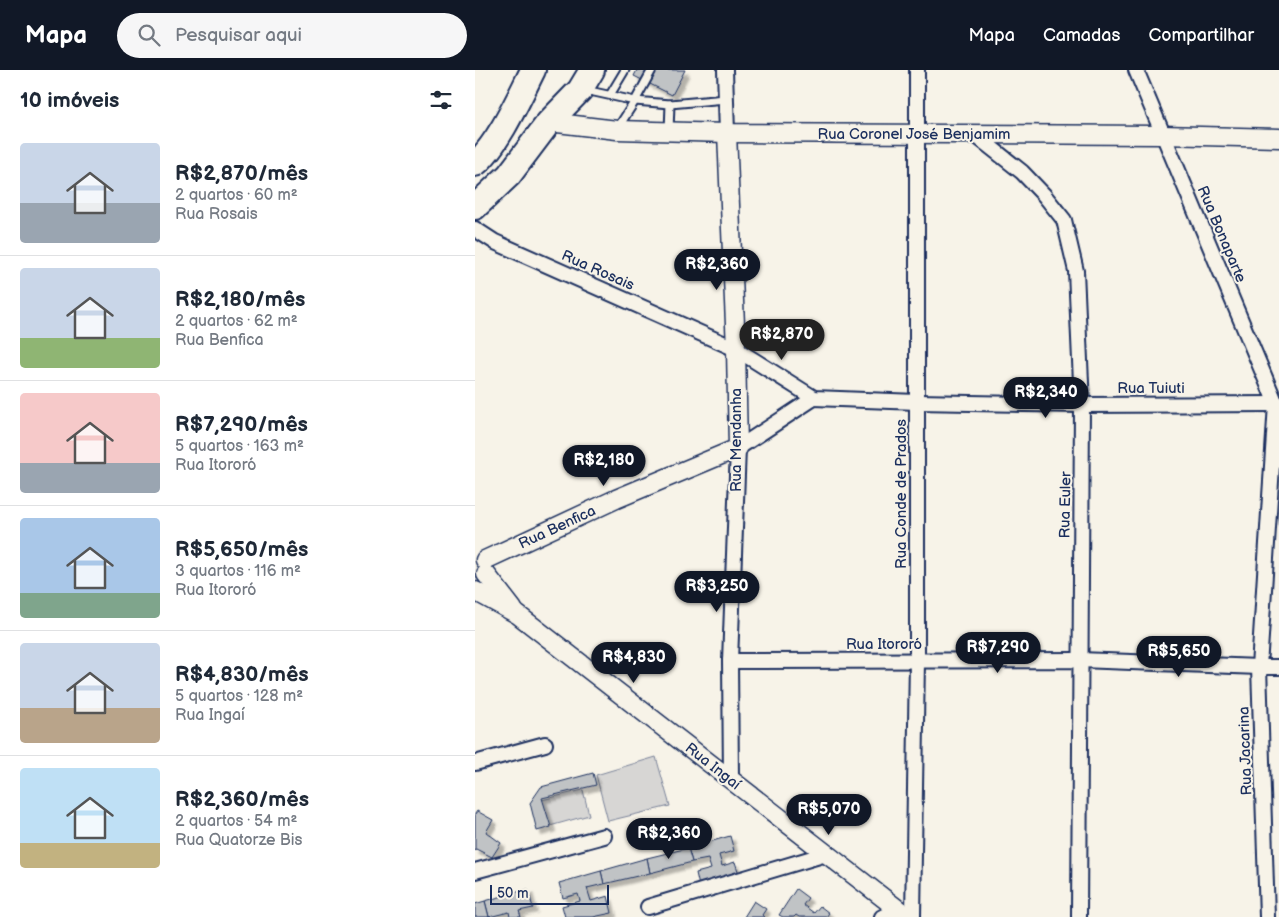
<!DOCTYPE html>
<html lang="pt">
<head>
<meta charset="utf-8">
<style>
	:root { --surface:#fff; --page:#f6f6f7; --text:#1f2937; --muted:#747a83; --line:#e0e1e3; --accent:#111827 }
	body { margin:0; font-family:"Balsamiq Sans",sans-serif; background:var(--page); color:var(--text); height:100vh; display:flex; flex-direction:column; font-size:19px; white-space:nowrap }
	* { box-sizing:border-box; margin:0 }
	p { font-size:16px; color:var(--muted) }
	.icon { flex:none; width:28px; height:28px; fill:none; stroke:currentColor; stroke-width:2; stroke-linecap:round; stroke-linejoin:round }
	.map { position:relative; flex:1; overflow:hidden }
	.side { display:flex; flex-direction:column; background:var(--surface); width:475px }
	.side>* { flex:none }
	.scale { position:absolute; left:15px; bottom:12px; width:119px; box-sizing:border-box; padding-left:5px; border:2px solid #1b2f5e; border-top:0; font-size:14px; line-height:18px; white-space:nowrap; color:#1b2f5e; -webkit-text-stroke:4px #f7f3e8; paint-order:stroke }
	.price { position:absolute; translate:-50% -42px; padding:0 11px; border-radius:18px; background:var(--accent); color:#fff; font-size:16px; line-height:32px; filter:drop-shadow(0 1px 2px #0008) }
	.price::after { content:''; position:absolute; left:50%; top:30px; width:15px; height:11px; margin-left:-8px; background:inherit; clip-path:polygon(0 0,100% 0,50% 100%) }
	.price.active { background:#222; color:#fff }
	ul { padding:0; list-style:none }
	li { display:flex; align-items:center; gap:15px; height:125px; padding:0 20px }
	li+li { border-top:1px solid var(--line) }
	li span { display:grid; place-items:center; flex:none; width:140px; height:100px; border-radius:5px; color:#555 }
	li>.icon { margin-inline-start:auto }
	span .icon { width:60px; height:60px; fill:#fffc; stroke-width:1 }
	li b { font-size:21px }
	h2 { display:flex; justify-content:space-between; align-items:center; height:60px; padding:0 20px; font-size:21px }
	header { display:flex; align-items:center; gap:30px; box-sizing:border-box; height:70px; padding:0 25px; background:var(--accent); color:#fff }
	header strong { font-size:24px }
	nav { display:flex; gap:28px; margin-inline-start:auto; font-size:18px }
	.search { width:350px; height:45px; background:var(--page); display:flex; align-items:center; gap:12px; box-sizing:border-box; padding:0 18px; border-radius:28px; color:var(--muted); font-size:19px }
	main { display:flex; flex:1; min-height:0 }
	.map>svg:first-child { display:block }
	.green { fill:#d7d6d4; stroke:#798299 }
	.building { fill:#c0c3c5; stroke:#1b2f5e; filter:url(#shadow) }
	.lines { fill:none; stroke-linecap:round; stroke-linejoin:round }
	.service-casing { stroke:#1b2f5e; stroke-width:11 }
	.minor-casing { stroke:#1b2f5e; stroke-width:18 }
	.tertiary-casing { stroke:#1b2f5e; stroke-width:21 }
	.trunk-casing { stroke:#1b2f5e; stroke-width:28 }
	.service { stroke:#f7f3e8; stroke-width:7 }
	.minor { stroke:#f7f3e8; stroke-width:14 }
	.tertiary { stroke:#f7f3e8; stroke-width:18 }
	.trunk { stroke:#f7f3e8; stroke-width:24 }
	.labels { text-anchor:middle; stroke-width:4; stroke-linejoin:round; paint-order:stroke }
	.street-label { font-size:15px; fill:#1b2f5e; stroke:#f7f3e8 }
</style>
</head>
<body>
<header>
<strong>Mapa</strong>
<div class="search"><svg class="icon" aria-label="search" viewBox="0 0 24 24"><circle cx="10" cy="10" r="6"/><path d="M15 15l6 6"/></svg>Pesquisar aqui</div>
<nav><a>Mapa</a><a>Camadas</a><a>Compartilhar</a></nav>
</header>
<main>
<section class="side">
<h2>10 imóveis<svg class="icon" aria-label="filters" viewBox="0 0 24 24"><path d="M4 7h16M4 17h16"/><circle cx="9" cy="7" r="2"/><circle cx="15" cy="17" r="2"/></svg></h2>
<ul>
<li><span style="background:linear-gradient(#c9d6e8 60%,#9aa5b1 0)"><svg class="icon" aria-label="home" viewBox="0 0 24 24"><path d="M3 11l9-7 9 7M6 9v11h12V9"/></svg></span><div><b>R$2,870/mês</b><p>2 quartos · 60 m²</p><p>Rua Rosais</p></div></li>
<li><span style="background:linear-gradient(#c9d6e8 70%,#8fb573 0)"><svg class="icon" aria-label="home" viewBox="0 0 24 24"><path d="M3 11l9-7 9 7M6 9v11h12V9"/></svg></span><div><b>R$2,180/mês</b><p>2 quartos · 62 m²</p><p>Rua Benfica</p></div></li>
<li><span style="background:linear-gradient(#f6c9c9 70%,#9aa5b1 0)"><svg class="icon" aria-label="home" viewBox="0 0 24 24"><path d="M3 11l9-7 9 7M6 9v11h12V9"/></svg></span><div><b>R$7,290/mês</b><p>5 quartos · 163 m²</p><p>Rua Itororó</p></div></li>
<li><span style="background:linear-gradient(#a9c7e8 75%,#7fa58c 0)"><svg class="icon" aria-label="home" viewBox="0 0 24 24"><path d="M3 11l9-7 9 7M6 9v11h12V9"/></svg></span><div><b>R$5,650/mês</b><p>3 quartos · 116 m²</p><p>Rua Itororó</p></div></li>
<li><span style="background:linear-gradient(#c9d6e8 65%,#b9a48a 0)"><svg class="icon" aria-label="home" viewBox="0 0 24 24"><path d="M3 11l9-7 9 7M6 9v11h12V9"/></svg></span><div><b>R$4,830/mês</b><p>5 quartos · 128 m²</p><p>Rua Ingaí</p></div></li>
<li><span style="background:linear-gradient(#bfe0f5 75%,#c2b280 0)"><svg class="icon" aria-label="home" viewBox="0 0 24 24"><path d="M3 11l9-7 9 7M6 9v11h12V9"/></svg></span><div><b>R$2,360/mês</b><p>2 quartos · 54 m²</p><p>Rua Quatorze Bis</p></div></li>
</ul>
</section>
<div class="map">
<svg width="804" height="847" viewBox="0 0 804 847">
	<defs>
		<filter id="shadow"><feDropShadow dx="4.5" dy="4.5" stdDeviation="1" flood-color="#0004"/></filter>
	</defs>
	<rect width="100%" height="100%" fill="#f7f3e8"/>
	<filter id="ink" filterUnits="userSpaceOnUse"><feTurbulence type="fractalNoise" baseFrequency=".02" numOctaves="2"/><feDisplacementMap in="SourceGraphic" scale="10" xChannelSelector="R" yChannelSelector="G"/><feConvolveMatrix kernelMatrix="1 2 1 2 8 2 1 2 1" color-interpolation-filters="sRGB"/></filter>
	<g filter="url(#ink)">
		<g class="green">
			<polygon points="181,687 195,736 133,751 121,705"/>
			<polygon points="108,720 114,745 75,756 67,730"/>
		</g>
		<g class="building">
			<polygon points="162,0 210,0 197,25 159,6"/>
			<polygon points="118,703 121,715 67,728 76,757 62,761 55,733 66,717"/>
			<polygon points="2,741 18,750 11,762 26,773 17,787 1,779 0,781 0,744"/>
			<polygon points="255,766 259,781 244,785 247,796 260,792 264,804 224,816 221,803 236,799 233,789 217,792 213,778"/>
			<polygon points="213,778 217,792 175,803 172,788"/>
			<polygon points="172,788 175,803 129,814 126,801"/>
			<polygon points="126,801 129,814 112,818 116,831 133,826 137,843 118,847 90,847 87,836 105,831 103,824 88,828 84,813"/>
			<polygon points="53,819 58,838 44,841 46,847 35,847 34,842 14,847 10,831"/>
			<polygon points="321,819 333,828 328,835 339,843 345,836 354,843 351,847 324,847 321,845 319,847 308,847 304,845"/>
			<polygon points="10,831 14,847 0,847 0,834"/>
			<polygon points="279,831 291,839 287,845 290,847 269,847"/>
		</g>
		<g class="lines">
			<g class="service-casing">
				<g id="service">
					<polyline points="110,20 160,31 195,34 251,29"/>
					<polyline points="135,25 150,0"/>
					<polyline points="142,59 160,31 177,0"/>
					<polyline points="194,61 195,34"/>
				</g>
			</g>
			<g class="minor-casing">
				<g id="minor">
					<polyline points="250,0 252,63"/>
					<polyline points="661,0 804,341"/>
					<polyline points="499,64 547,102 569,125 589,150 601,201 607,335 604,847"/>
					<polyline points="0,159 20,172 261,279 339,328 442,332 607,335 804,334"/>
					<polyline points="255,591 605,590 784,597 804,597"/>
					<polyline points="0,693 70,674"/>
					<polyline points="256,709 255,591 263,378 339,328"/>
					<polyline points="0,801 129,766"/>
					<polyline points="173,837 351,784"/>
					<polyline points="407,847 426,841"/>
					<polyline points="438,847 442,590 442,0"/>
					<polyline points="792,847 784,597 801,334"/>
				</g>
			</g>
			<g class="tertiary-casing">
				<g id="tertiary">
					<polyline points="74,52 142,60 252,63 688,65 804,68"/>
					<polyline points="10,490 141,429 263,378 261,279 252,63"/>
					<polyline points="11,504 38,539"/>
					<polyline points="0,521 42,544 433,847"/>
				</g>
			</g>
			<g class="trunk-casing">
				<g id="trunk">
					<path d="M0 94C23 75 44 28 58 0"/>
					<polyline points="0,137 34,105 74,52 105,20 117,0"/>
				</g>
			</g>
			<use href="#service" class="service"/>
			<use href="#minor" class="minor"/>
			<use href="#tertiary" class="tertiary"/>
			<use href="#trunk" class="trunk"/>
		</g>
	</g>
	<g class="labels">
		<g class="street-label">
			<text x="439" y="69">Rua Coronel José Benjamim</text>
			<text transform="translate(747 164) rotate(67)" y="5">Rua Bonaparte</text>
			<text transform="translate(123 200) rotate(24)" y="5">Rua Rosais</text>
			<text x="676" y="323">Rua Tuiuti</text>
			<text transform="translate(261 370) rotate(-90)" y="5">Rua Mendanha</text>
			<text transform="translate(426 424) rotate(-90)" y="5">Rua Conde de Prados</text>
			<text transform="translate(590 435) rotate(-89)" y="5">Rua Euler</text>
			<text transform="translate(82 457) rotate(-25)" y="5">Rua Benfica</text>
			<text x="409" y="579">Rua Itororó</text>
			<text transform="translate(770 681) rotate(-92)" y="5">Rua Jacarina</text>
			<text transform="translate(238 696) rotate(38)" y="5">Rua Ingaí</text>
		</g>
	</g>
</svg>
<div class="scale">50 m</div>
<b class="price" style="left:242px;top:221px">R$2,360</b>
<b class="price active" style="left:307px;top:291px">R$2,870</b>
<b class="price" style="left:571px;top:349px">R$2,340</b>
<b class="price" style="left:129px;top:417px">R$2,180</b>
<b class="price" style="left:242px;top:543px">R$3,250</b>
<b class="price" style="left:523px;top:604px">R$7,290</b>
<b class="price" style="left:704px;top:608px">R$5,650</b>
<b class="price" style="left:159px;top:614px">R$4,830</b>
<b class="price" style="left:354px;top:766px">R$5,070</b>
<b class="price" style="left:194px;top:790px">R$2,360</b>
</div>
</main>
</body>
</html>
